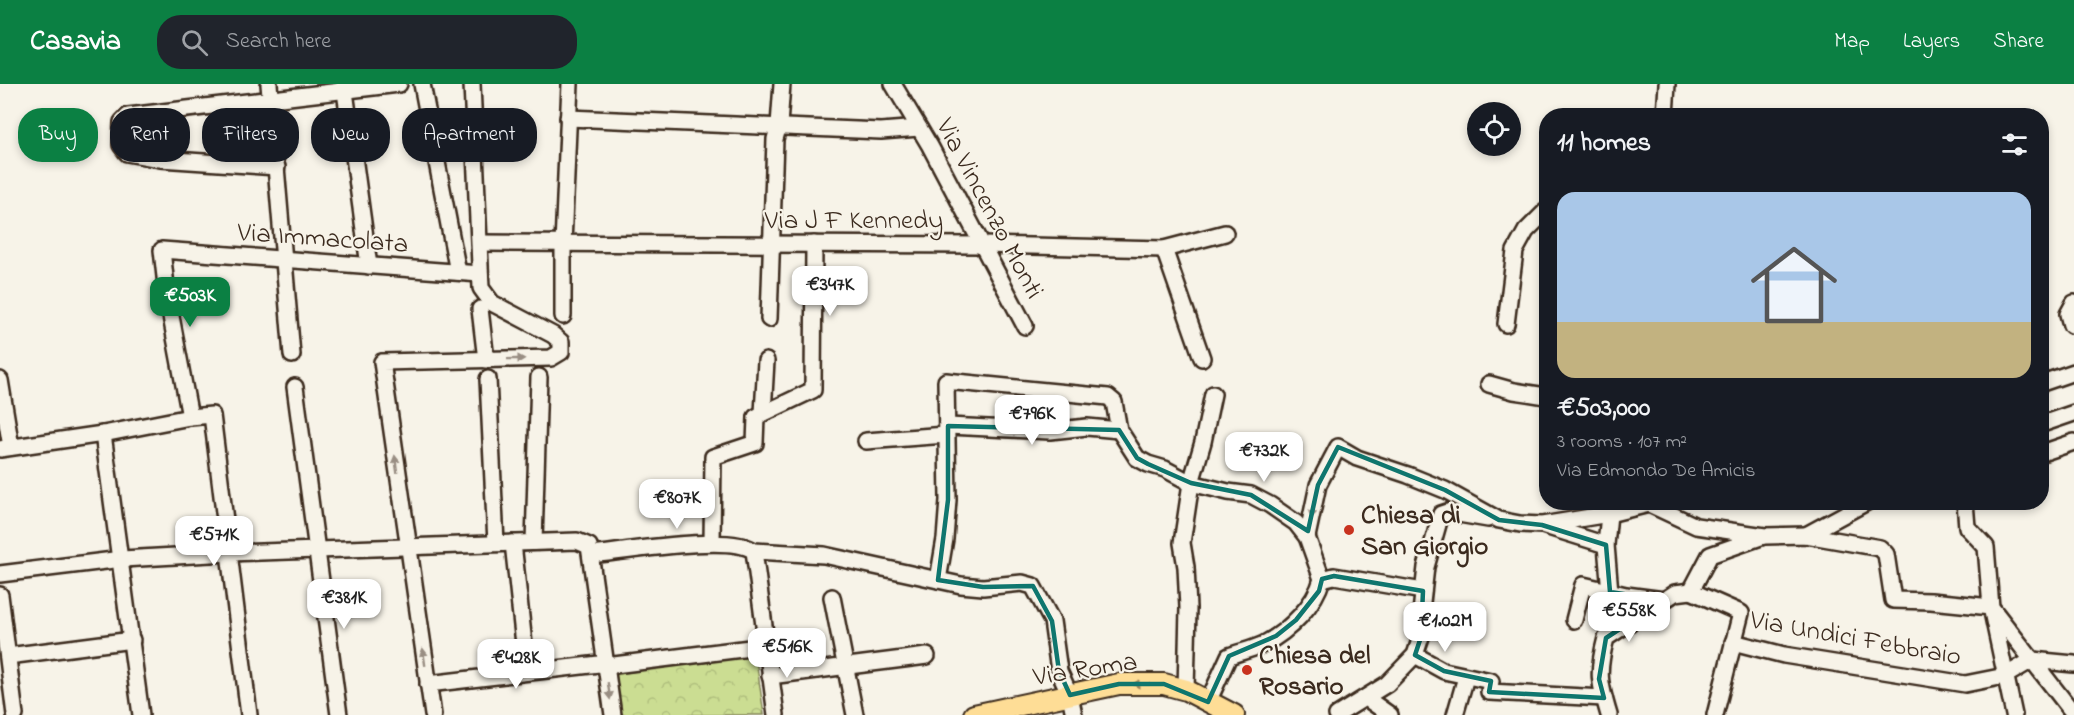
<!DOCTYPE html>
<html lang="en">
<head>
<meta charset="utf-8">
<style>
	:root { --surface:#171b24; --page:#20242c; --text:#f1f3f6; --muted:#9ea1a6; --accent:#0b8043 }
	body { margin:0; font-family:"Indie Flower",sans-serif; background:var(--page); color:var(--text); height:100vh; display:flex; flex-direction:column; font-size:22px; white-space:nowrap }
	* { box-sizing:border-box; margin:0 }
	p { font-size:20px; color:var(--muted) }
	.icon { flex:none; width:33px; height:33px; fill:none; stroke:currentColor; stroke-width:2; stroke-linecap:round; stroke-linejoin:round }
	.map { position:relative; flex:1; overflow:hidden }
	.side { position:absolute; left:1539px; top:24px; width:510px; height:402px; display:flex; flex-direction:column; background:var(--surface); border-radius:24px; box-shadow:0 3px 9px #0003 }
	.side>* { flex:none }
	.top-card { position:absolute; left:18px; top:24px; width:570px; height:54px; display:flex; gap:12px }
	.controls { position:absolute; left:1467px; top:18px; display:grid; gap:12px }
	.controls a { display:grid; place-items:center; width:54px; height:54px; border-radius:50%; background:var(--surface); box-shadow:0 3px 9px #0003; font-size:30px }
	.price { position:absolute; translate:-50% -51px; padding:0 14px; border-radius:12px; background:#fff; color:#222; font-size:20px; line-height:39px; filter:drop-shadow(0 2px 3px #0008) }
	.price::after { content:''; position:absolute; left:50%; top:36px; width:18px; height:14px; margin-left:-9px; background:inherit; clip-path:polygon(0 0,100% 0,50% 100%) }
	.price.on { background:var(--accent); color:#fff }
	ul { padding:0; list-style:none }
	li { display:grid; align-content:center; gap:12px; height:318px; padding:0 18px }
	li span { display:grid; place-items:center; height:186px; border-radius:18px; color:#555 }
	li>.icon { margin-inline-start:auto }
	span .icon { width:108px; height:108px; fill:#fffc; stroke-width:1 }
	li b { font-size:26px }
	h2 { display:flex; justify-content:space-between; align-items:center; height:72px; padding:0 18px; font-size:26px }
	.tag { padding:0 21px; border-radius:24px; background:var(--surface); box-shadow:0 3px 9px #0003; font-size:21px; line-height:54px }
	.tag.on { background:var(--accent); color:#fff }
	header { display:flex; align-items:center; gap:36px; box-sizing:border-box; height:84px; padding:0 30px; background:var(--accent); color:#fff }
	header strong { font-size:28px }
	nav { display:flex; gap:33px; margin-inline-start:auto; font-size:21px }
	.search { width:420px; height:54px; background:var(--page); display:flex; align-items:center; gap:15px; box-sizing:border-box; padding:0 21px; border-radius:24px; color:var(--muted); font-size:22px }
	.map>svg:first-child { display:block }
	.park { fill:url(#park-crowns); stroke:#838458; stroke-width:1.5 }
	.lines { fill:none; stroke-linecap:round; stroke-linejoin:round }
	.minor-casing { stroke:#3b2a1e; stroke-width:20 }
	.major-casing { stroke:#3b2a1e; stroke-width:24 }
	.minor { stroke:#f7f3e8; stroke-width:15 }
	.major { stroke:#fedd96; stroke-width:20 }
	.oneway { fill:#998e83 }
	.oneway2 { fill:#9c845a }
	.marked { fill:none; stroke:#0f766e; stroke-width:4.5; stroke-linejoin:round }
	.poi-dot { fill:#c8321e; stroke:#f7f3e8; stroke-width:2 }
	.labels { text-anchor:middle; stroke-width:4.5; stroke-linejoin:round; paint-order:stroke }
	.street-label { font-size:27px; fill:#3b2a1e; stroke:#f7f3e8 }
	.poi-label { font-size:27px; font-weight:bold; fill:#3b2a1e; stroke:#f7f3e8; text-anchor:start }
</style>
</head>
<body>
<header>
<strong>Casavia</strong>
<div class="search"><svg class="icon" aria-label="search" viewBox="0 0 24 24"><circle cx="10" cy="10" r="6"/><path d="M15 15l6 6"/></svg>Search here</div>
<nav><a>Map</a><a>Layers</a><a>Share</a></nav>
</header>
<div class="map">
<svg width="2074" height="631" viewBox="0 0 2074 631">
	<defs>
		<pattern id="park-crowns" width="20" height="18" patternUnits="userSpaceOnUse" patternTransform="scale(1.5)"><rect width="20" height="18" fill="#cbdd92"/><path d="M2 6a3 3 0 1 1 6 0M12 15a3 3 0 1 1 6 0" fill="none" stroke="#afbe7d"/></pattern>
	</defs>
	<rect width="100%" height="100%" fill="#f7f3e8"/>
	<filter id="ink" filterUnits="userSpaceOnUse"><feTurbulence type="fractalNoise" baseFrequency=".0167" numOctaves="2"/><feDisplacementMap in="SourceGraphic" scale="12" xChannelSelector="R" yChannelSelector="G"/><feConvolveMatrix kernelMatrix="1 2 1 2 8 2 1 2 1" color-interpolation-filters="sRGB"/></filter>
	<g filter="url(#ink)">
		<polygon class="park" points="755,569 764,631 621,631 617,603 613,592 618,590"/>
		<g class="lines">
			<g class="minor-casing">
				<g id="minor">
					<polyline points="269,0 292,271"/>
					<polyline points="344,0 369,182"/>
					<polyline points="422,0 458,188"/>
					<polyline points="893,0 930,62 1025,242"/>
					<polyline points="1665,32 1667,0"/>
					<polyline points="568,34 881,47 919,44"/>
					<polyline points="277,83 160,75 127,69 121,61 122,38 128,32 399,0"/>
					<polyline points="480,159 982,161 1164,165 1225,149"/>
					<polyline points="1164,165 1202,274"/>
					<polyline points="480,225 486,276"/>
					<polyline points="563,232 563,160 570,0"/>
					<polyline points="769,235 775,55 779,41 782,0"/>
					<polyline points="1506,240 1515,167 1526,147 1546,127"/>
					<polyline points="2071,241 2068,230 2074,219"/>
					<polyline points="488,295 496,459"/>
					<polyline points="0,296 11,363"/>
					<polyline points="2042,299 2074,288"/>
					<polyline points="1489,300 1514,307 1546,312"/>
					<polyline points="295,303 339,631"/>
					<polyline points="763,329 766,277"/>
					<polyline points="2042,340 2074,329"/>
					<polyline points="948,342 1050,347 1087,343 1119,346"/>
					<polyline points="103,350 141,631"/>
					<polyline points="866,357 946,351"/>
					<polyline points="0,365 103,350 190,333"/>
					<polyline points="2042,369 2074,358"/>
					<polyline points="1965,418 1967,443 1986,463 1991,523 2074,630"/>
					<polyline points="1609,430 1606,461 1610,508"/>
					<polyline points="1545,442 1606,461"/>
					<polyline points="1806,451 1867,418"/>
					<polyline points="1307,453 1318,401 1338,363 1357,374 1408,391 1445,406 1499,436 1520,440 1542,441 1609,430 1649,420 1696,442 1765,452 1806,451 1880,464 1886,470 1893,516 1931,517 1991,523 2014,631"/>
					<polyline points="534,458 539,293"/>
					<polyline points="513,459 527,588"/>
					<polyline points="712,459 713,373 755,359 756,333 813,306 814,160"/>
					<polyline points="754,467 776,631"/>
					<path d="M591 471C623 468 731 449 754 467L824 471 961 501 983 503 1022 499 1033 502 1052 537 1059 587 1070 611 1074 631"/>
					<polyline points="0,490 122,475 229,469 577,457 589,462 613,631"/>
					<polyline points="1322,495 1334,492 1423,507"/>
					<polyline points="938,496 945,455 948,416 946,297 1108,313 1114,318 1119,346 1137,374 1148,380 1165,385 1191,399 1228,408 1251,411 1270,421 1296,439 1307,453 1322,495"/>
					<polyline points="0,511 15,631"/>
					<polyline points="832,513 855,631"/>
					<polyline points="1574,536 1583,501 1626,511 1664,516"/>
					<polyline points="1733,558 1784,571 1965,600 2005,592 2032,576 2074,580"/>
					<polyline points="1415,571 1444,587 1491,597 1489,608 1604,614"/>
					<polyline points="8,572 132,556"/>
					<polyline points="770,592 927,572"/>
					<polyline points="428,600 599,580 606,582 766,562"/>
					<polyline points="1186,606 1188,524 1186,483 1182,459 1191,399 1203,358 1213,310"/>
					<polyline points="1366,614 1390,631"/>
					<path d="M1208 618 1229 572C1240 568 1253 565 1264 560 1289 547 1315 521 1322 495"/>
					<polyline points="249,631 212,331 190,333 167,211 162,166 480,190"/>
					<polyline points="433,631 382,278 551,274 561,268 561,258 553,251 492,219 481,204 472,0"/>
					<polyline points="1337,631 1387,600 1415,571 1421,553 1421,528 1426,483 1441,430 1447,428 1488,435"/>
					<polyline points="1455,631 1466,593"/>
					<path d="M1609 631C1599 598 1597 588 1606 554L1675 509 1691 507"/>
					<polyline points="1715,631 1741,529 1691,507 1710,471 1761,453"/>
				</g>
			</g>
			<g class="major-casing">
				<polyline id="major" points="974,631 1119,600 1164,600 1186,606 1234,631"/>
			</g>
			<use href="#minor" class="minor"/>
			<use href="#major" class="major"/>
		</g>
		<defs><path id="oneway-solid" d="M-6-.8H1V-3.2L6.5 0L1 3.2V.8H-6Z" transform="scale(1.5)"/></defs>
		<g class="oneway">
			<use href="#oneway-solid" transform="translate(516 275) rotate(-1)"/>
			<use href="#oneway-solid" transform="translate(396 380) rotate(-98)"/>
			<use href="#oneway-solid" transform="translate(1313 426) rotate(103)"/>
			<use href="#oneway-solid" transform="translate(424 573) rotate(-98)"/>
			<use href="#oneway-solid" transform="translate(609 607) rotate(82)"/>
		</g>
		<use class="oneway2" href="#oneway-solid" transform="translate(1141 600) rotate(180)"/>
	</g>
	<path class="marked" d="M948 342 1119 346 1137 374 1148 380 1191 399 1251 411 1308 447 1318 401 1338 363 1445 406 1499 436 1542 441 1606 461 1610 508 1664 516 1606 554 1599 595 1604 614 1489 608 1491 597 1444 587 1415 571 1421 553 1423 507 1334 492 1322 495 1319 507 1296 536 1276 552 1229 572 1208 618 1164 600H1119L1070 611 1059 587 1052 537 1033 502 983 503 938 496 948 416Z"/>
	<g class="poi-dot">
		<circle cx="1349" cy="446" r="6"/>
		<circle cx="1247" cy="586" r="6"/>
	</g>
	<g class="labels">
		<g class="street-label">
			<text transform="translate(991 124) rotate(62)" y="9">Via Vincenzo Monti</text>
			<text x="854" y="144">Via J F Kennedy</text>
			<text transform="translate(323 153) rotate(4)" y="9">Via Immacolata</text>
			<text transform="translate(1856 553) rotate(10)" y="9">Via Undici Febbraio</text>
			<text transform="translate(1085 584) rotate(-9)" y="9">Via Roma</text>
		</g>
		<g class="poi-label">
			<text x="1361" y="439">Chiesa di<tspan x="1361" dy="31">San Giorgio</tspan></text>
			<text x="1259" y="579">Chiesa del<tspan x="1259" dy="31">Rosario</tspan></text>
		</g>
	</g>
</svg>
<div class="controls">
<a><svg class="icon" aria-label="locate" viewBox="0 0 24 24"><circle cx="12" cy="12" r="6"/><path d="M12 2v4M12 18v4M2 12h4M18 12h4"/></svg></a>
</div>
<b class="price" style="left:830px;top:233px">€347K</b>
<b class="price on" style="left:190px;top:244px">€503K</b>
<b class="price" style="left:1032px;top:362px">€796K</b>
<b class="price" style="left:1264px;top:399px">€732K</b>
<b class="price" style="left:677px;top:446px">€807K</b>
<b class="price" style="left:214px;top:483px">€571K</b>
<b class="price" style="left:344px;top:546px">€381K</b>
<b class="price" style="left:1629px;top:559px">€558K</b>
<b class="price" style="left:1445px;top:569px">€1.02M</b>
<b class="price" style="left:787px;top:595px">€516K</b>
<b class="price" style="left:516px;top:606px">€428K</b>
<div class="top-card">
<a class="tag on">Buy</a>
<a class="tag">Rent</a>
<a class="tag">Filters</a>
<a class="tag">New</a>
<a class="tag">Apartment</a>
</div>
<section class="side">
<h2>11 homes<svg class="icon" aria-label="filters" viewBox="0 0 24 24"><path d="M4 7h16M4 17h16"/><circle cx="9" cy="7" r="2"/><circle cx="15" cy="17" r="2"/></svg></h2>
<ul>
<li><span style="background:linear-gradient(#a9c7e8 70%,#c2b280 0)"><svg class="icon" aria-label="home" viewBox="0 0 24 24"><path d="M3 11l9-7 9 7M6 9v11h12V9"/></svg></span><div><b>€503,000</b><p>3 rooms · 107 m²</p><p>Via Edmondo De Amicis</p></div></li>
</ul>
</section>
</div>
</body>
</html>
